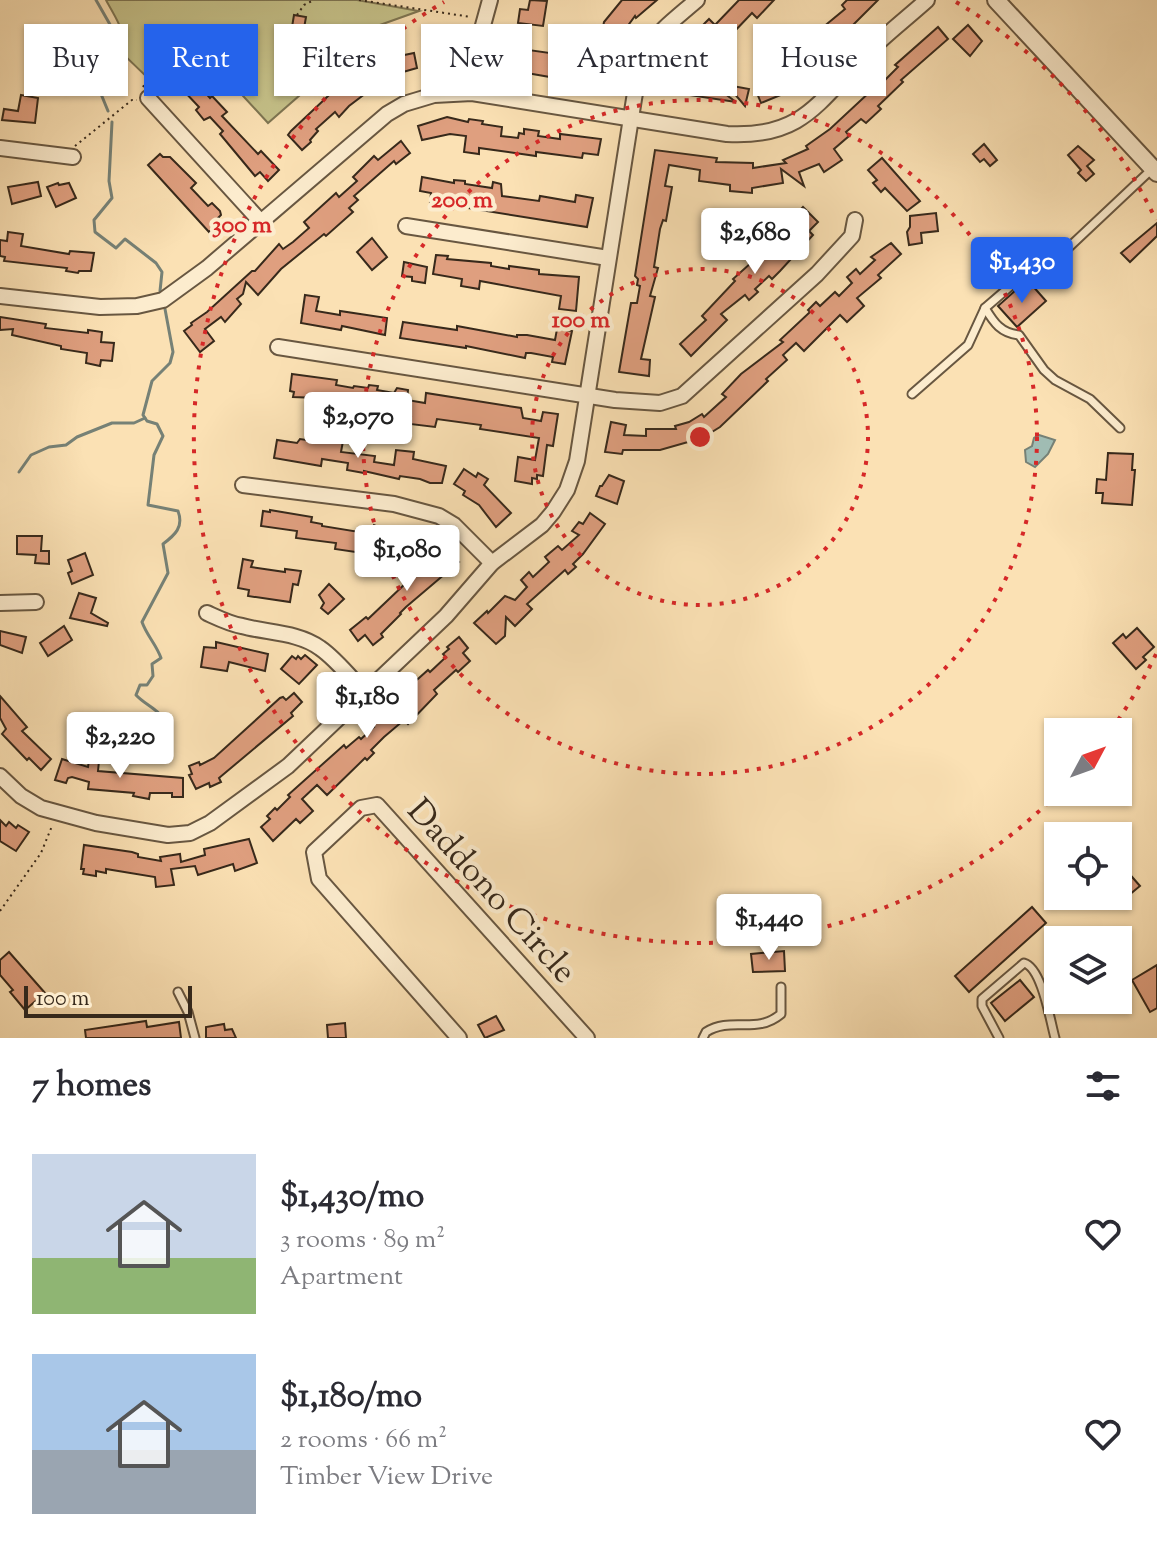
<!DOCTYPE html>
<html lang="en">
<head>
<meta charset="utf-8">
<style>
	:root { --surface:#fff; --page:#f2f2f3; --text:#2b2b33; --muted:#7c7c81; --accent:#2563eb }
	body { margin:0; font-family:"Sorts Mill Goudy",serif; background:var(--page); color:var(--text); height:100vh; display:flex; flex-direction:column; font-size:30px; white-space:nowrap }
	* { box-sizing:border-box; margin:0 }
	p { font-size:26px; color:var(--muted) }
	.icon { flex:none; width:44px; height:44px; fill:none; stroke:currentColor; stroke-width:2; stroke-linecap:round; stroke-linejoin:round }
	.map { position:relative; height:1038px; overflow:hidden }
	.sheet { display:flex; flex-direction:column; background:var(--surface); flex:1 }
	.sheet>* { flex:none }
	.hud { position:absolute; left:24px; top:24px; width:1110px; height:72px; display:flex; gap:16px }
	.needle { width:52px; rotate:49deg }
	.fabs { position:absolute; left:1044px; top:718px; display:grid; gap:16px }
	.fabs a { display:grid; place-items:center; width:88px; height:88px; border-radius:0px; background:var(--surface); box-shadow:0 2px 6px #0004; font-size:40px }
	.scale { position:absolute; left:24px; bottom:20px; width:168px; box-sizing:border-box; padding-left:8px; border:4px solid #37291b; border-top:0; font-size:22px; line-height:28px; white-space:nowrap; color:#37291b; -webkit-text-stroke:6px #fcecce; paint-order:stroke }
	.price { position:absolute; translate:-50% -68px; padding:0 18px; border-radius:8px; background:#fff; color:#222; font-size:26px; line-height:52px; filter:drop-shadow(0 2px 4px #0008) }
	.price::after { content:''; position:absolute; left:50%; top:48px; width:24px; height:18px; margin-left:-12px; background:inherit; clip-path:polygon(0 0,100% 0,50% 100%) }
	.price.current { background:var(--accent); color:#fff }
	ul { padding:0; list-style:none }
	li { display:flex; align-items:center; gap:24px; height:200px; padding:0 32px }
	li span { display:grid; place-items:center; flex:none; width:224px; height:160px; border-radius:0px; color:#555 }
	li>.icon { margin-inline-start:auto }
	span .icon { width:96px; height:96px; fill:#fffc; stroke-width:1 }
	li b { font-size:34px }
	h2 { display:flex; justify-content:space-between; align-items:center; height:96px; padding:0 32px; font-size:34px }
	.chip { padding:0 28px; border-radius:0px; background:var(--surface); box-shadow:0 2px 6px #0004; font-size:28px; line-height:72px }
	.chip.current { background:var(--accent); color:#fff }
	.map>svg:first-child { display:block }
	.green { fill:#c5c189; stroke:#7e7552; stroke-width:2 }
	.water { fill:#a0bcb3; stroke:#768176; stroke-width:2 }
	.lines { fill:none; stroke-linecap:round; stroke-linejoin:round }
	.stream { stroke:#768176; stroke-width:3 }
	.building { fill:#df9f7f; stroke:#37291b; stroke-width:2 }
	.service-casing { stroke:#685741; stroke-width:11 }
	.minor-casing { stroke:#685741; stroke-width:18 }
	.tertiary-casing { stroke:#685741; stroke-width:20 }
	.path { stroke:#37291b; stroke-width:2; stroke-dasharray:2 4; stroke-linecap:butt }
	.service { stroke:#fcecce; stroke-width:7 }
	.minor { stroke:#fcecce; stroke-width:14 }
	.tertiary { stroke:#fcecce; stroke-width:16 }
	.ring { fill:none; stroke:#d62828; stroke-width:4; stroke-dasharray:4 8 }
	.labels { text-anchor:middle; stroke-width:8; stroke-linejoin:round; paint-order:stroke }
	.street-label { font-size:34px; fill:#37291b; stroke:#fcecce }
	.centre { fill:#d62828; stroke:#fcecce; stroke-width:4 }
	.ring-label { font-size:24px; text-anchor:middle; font-weight:bold; fill:#d62828; stroke:#fcecce; stroke-width:8; stroke-linejoin:round; paint-order:stroke }
</style>
</head>
<body>
<div class="map">
<svg width="1157" height="1038" viewBox="0 0 1157 1038">
	<rect width="100%" height="100%" fill="#fbe1b4"/>
	<filter id="stains"><feTurbulence type="fractalNoise" baseFrequency=".0025" numOctaves="4"/><feColorMatrix values="0 0 0 0 .2 0 0 0 0 .09 0 0 0 0 .02 0 0 0 .5 -.17"/></filter>
	<radialGradient id="worn" r=".72"><stop offset=".6" stop-color="#630" stop-opacity="0"/><stop offset="1" stop-color="#630" stop-opacity=".3"/></radialGradient>
	<path class="green" d="M106 0H357L419 11 380 25 268 123 197 46 154 84 123 54C127 32 116 19 106 0Z"/>
	<polygon class="water" points="1039,435 1055,440 1048,454 1035,467 1026,462 1025,450 1032,446 1034,438"/>
	<g class="lines">
		<g class="stream">
			<polyline points="96,0 116,35 101,94 108,111"/>
			<polyline points="112,122 109,181 112,198 94,220 95,232 116,248 125,239 156,263 162,272 160,291"/>
			<polyline points="19,472 31,455 49,447 66,445 77,437 112,423 134,423 145,418"/>
			<path d="M153 744 150 733 164 721C159 709 145 705 136 695L140 685H147L153 676 152 664 161 658C156 644 147 636 142 622L168 573 163 544C175 535 184 527 178 511L148 505 154 455 163 436 157 424 147 421 143 415 152 381 170 363 173 352 165 309"/>
		</g>
	</g>
	<g class="building">
		<polygon points="530,0 547,1 543,26 518,23 520,9 528,10"/>
		<polygon points="622,0 657,0 636,18 635,16 624,31 621,29 616,35 603,27 604,22"/>
		<polygon points="739,0 774,0 757,18 752,13 731,35 724,28 697,51 688,40 709,19 715,25"/>
		<polygon points="847,0 878,0 853,25 820,52 825,56 815,68 810,64 781,91 783,94 761,103 755,88 766,84 764,80 779,74 776,68 793,53 795,55 815,32 816,33 845,9 842,5"/>
		<polygon points="294,15 306,17 303,34 291,33"/>
		<polygon points="968,25 982,41 970,56 953,39"/>
		<polygon points="938,27 948,39 901,80 903,82 878,106 881,109 866,123 861,119 846,132 849,136 834,149 842,160 824,172 819,164 799,172 804,186 781,169 783,183 752,188 752,193 730,191 730,185 699,181 700,170 669,165 665,186 672,187 666,221 663,220 660,229 654,267 658,268 650,296 655,297 641,359 650,360 649,376 619,372 631,303 637,303 640,286 637,285 638,279 635,276 655,150 717,158 716,162 753,163 753,168 786,163 783,160 808,149 806,146 830,129 873,89 870,86 881,76 885,80 898,67 895,65"/>
		<polygon points="440,28 455,30 448,64 435,61"/>
		<polygon points="509,44 528,47 528,50 613,62 625,51 619,88 605,86 607,74 575,70 573,81 503,69"/>
		<polygon points="414,53 417,68 389,76 385,59"/>
		<polygon points="671,55 685,64 666,90 654,81"/>
		<polygon points="369,63 377,75 365,83 370,90 349,106 339,117 335,112 316,129 318,131 310,140 311,142 302,150 288,135 291,131 344,81"/>
		<polygon points="188,69 195,77 193,79 210,98 212,96 227,112 222,116 258,154 261,151 279,170 268,181 260,172 255,176 220,134 223,131 210,117 204,120 196,110 199,107 182,89 179,92 172,83"/>
		<polygon points="691,79 709,82 736,102 689,95"/>
		<polygon points="727,85 749,89 745,106"/>
		<polygon points="21,95 38,98 35,123 2,120 4,109 18,111"/>
		<polygon points="447,117 468,122 469,119 483,121 482,124 502,127 501,136 518,138 519,133 524,134 524,129 539,131 538,136 560,139 560,134 601,139 598,155 583,153 582,158 536,152 536,156 479,148 479,154 464,152 466,136 450,134 422,140 418,126"/>
		<polygon points="401,141 410,153 396,164 394,161 354,196 358,200 349,208 353,212 326,236 324,234 281,269 258,295 246,282 243,294 237,299 241,304 225,322 221,317 205,329 214,341 200,352 184,331 192,325 191,323 207,312 252,271 255,271 279,244 283,249 293,242 309,228 304,222 336,193 339,197 357,181 353,177 374,156 378,160"/>
		<polygon points="984,144 997,160 990,166 984,159 980,162 973,154"/>
		<polygon points="1078,146 1094,160 1087,166 1094,174 1086,181 1078,173 1081,170 1068,155"/>
		<polygon points="160,154 163,157 170,157 196,183 191,188 208,206 212,203 220,211 221,215 218,218 221,221 209,232 148,165"/>
		<polygon points="882,158 920,201 907,211 885,188 881,192 873,183 877,180 868,170"/>
		<polygon points="422,177 454,183 454,180 465,181 465,184 492,188 493,182 501,184 502,196 539,201 540,196 575,202 576,195 593,198 587,227 430,202 431,193 420,191"/>
		<polygon points="38,182 41,196 12,204 8,187"/>
		<polygon points="58,183 59,185 69,183 76,198 56,207 47,187"/>
		<polygon points="803,207 818,222 809,231 813,235 780,271 772,279 769,276 755,289 758,292 749,300 745,295 721,314 727,320 691,356 680,344 706,320 702,316 735,281 733,279 780,237 777,234"/>
		<polygon points="936,213 938,231 921,233 922,243 909,245 907,232 910,227 910,216"/>
		<polygon points="1157,223 1157,236 1130,262 1121,253"/>
		<polygon points="8,232 23,234 21,246 69,254 70,251 94,253 91,271 79,271 78,273 66,271 67,268 4,261 5,257 0,256 0,240 7,241"/>
		<polygon points="372,238 387,257 372,270 357,252"/>
		<polygon points="891,243 901,254 878,275 881,278 857,298 864,306 847,322 840,315 804,351 796,343 783,355 787,360 766,379 768,381 720,427 702,438 660,450 623,450 622,454 605,452 611,422 626,425 624,435 646,436 646,429 676,429 675,426 689,422 702,414 704,417 726,397 722,394 741,374 783,342 780,340 810,312 808,310 816,302 820,306 835,292 839,296 852,283 847,277 856,269 860,274 875,260 871,257"/>
		<polygon points="436,255 448,256 447,259 491,263 491,266 509,269 509,266 539,270 539,274 579,277 576,311 559,309 561,296 480,281 479,289 461,286 462,279 433,274"/>
		<polygon points="404,262 427,267 425,283 412,281 412,277 402,276"/>
		<polygon points="1031,284 1046,301 1017,327 998,306 1017,289 1020,294"/>
		<polygon points="305,295 319,297 316,311 340,315 340,311 387,318 385,335 342,326 341,330 301,323"/>
		<polygon points="0,317 46,324 45,328 88,333 88,330 102,332 101,342 114,343 112,361 101,360 100,366 86,363 87,353 61,349 61,346 12,335 13,329 0,330"/>
		<polygon points="403,322 457,330 457,326 517,337 517,335 527,335 555,340 557,329 572,331 565,364 552,362 553,357 531,353 526,353 525,358 466,346 466,348 400,338"/>
		<polygon points="292,374 337,380 336,385 353,388 354,386 368,388 369,385 378,386 377,390 394,393 397,388 408,390 407,400 425,403 426,393 521,408 523,418 541,421 543,412 558,414 553,446 547,445 543,476 537,475 537,479 532,478 532,484 515,481 518,457 535,460 539,438 480,429 481,425 437,419 435,427 410,424 411,417 379,412 380,405 344,399 293,397 294,392 290,391"/>
		<polygon points="316,436 343,441 341,452 375,456 374,462 394,465 396,450 414,452 413,459 446,466 442,483 430,483 420,479 400,476 399,479 364,471 364,473 347,470 348,463 322,459 321,466 274,458 277,440 297,443 300,439 313,441"/>
		<polygon points="1108,453 1133,454 1132,470 1135,470 1132,505 1102,503 1103,493 1096,493 1097,479 1106,480"/>
		<polygon points="464,469 476,477 478,473 488,479 484,485 511,513 496,527 479,505 463,495 465,491 454,484"/>
		<polygon points="609,475 624,481 617,504 596,496 600,486 602,486"/>
		<polygon points="270,510 312,517 311,522 322,524 322,526 371,534 374,525 385,530 383,537 398,543 391,560 376,555 335,549 336,543 296,538 297,531 261,526 263,511 270,512"/>
		<polygon points="590,513 605,524 583,554 573,564 576,567 568,574 565,570 527,604 532,609 515,626 506,617 505,636 496,644 474,623 487,611 488,613 505,596 515,600 527,587 521,580 529,572 533,577 549,562 545,557 558,546 562,550 579,535 572,531 579,522 583,524"/>
		<polygon points="17,536 42,536 41,551 49,551 49,564 35,563 36,555 17,554"/>
		<polygon points="435,540 459,562 406,607 400,613 401,614 381,634 383,637 373,645 365,635 358,641 350,630 366,617 368,619 427,563 419,555"/>
		<polygon points="85,553 93,575 72,584 68,573 72,571 68,560"/>
		<polygon points="243,559 253,561 251,567 285,572 285,569 301,571 298,585 293,584 290,602 248,596 249,590 238,588"/>
		<polygon points="329,584 344,599 328,614 321,608 324,603 319,595"/>
		<polygon points="79,593 96,598 91,613 108,623 107,626 70,618"/>
		<polygon points="64,626 72,640 48,656 40,643"/>
		<polygon points="1137,628 1154,647 1143,657 1146,660 1136,669 1113,643 1123,634 1126,638"/>
		<polygon points="0,631 26,637 22,653 0,645"/>
		<polygon points="459,637 468,648 463,653 470,661 458,672 456,670 434,690 437,694 408,724 404,720 384,737 371,750 374,753 367,760 365,758 327,795 317,785 302,799 313,811 300,823 296,819 273,841 261,827 270,819 267,816 275,808 277,810 290,797 288,795 344,745 346,748 359,737 361,739 374,727 368,721 379,710 381,713 408,685 409,687 428,670 430,672 446,657 443,654 449,649 447,647"/>
		<polygon points="216,642 268,654 265,671 229,662 227,671 201,667 204,647 216,648"/>
		<polygon points="305,655 317,665 299,684 281,669 292,656 296,659 298,656 301,659"/>
		<polygon points="294,693 302,702 291,713 293,716 219,778 221,782 210,787 209,783 196,789 189,775 192,774 189,766 199,762 200,765 214,758 280,698 283,697 286,700"/>
		<polygon points="0,696 27,727 22,731 51,759 41,770 29,758 27,760 2,734 6,729 0,718"/>
		<polygon points="62,759 88,767 89,760 99,761 98,771 183,778 183,797 172,797 172,793 150,793 149,799 133,796 134,793 88,789 89,782 72,777 68,778 66,783 55,780"/>
		<polygon points="0,820 6,826 9,822 16,828 18,825 29,832 16,851 0,841"/>
		<polygon points="249,839 257,863 235,871 233,864 198,875 195,866 171,869 174,885 156,887 155,877 106,869 106,873 96,871 96,876 83,874 84,869 81,869 84,845 132,852 138,854 138,857 161,861 160,857 180,854 181,862 205,855 204,849"/>
		<polygon points="1126,870 1140,886 1129,895 1118,881 1118,877"/>
		<polygon points="1032,907 1046,923 969,992 955,976"/>
		<polygon points="1069,928 1079,940 1055,940"/>
		<polygon points="784,951 785,971 753,972 751,954"/>
		<polygon points="9,952 45,993 25,1010 10,992 13,990 0,975 0,960"/>
		<polygon points="1157,965 1157,1008 1150,1012 1132,980"/>
		<polygon points="1020,980 1034,997 1005,1021 991,1003"/>
		<polygon points="496,1016 504,1030 485,1038 478,1025"/>
		<polygon points="146,1021 147,1027 179,1022 181,1038 86,1038 85,1030"/>
		<polygon points="345,1023 346,1038 328,1038 327,1025"/>
		<polygon points="224,1024 225,1030 232,1029 236,1038 206,1038 206,1027"/>
	</g>
	<g class="lines">
		<g class="service-casing">
			<g id="service">
				<path d="M985 308C994 323 1001 333 1019 335L1044 370 1055 380 1090 399 1120 428"/>
				<polyline points="912,394 968,345 985,308 1028,271 1049,266 1151,170"/>
				<polyline points="178,992 188,1012 195,1038"/>
				<path d="M703 1038 706 1032C732 1016 756 1035 781 1014V987"/>
				<path d="M999 1038 982 1006V999L1024 963C1042 968 1050 1020 1055 1038"/>
			</g>
		</g>
		<g class="minor-casing">
			<g id="minor">
				<polyline points="472,93 479,40 490,0"/>
				<polyline points="148,98 261,222"/>
				<polyline points="0,148 73,157"/>
				<polyline points="406,226 608,258"/>
				<path d="M0 296 100 307 137 306 163 300 207 268 387 114 404 104 434 95 472 93 727 134C803 138 818 102 866 54 885 35 907 18 927 0"/>
				<polyline points="278,347 615,400 660,403 682,396 817,274 852,236 855,220"/>
				<polyline points="243,485 394,504 439,516 454,525 492,563"/>
				<polyline points="0,603 36,602"/>
				<path d="M207 613C218 618 230 624 242 626 267 633 298 632 320 648 336 659 350 677 364 692"/>
				<path d="M0 776 21 796 41 808 96 823 168 835 190 833 210 823 288 766 446 616 492 563 542 525 553 512 567 490 577 461 634 99C644 40 654 37 697 0"/>
				<polyline points="459,1038 319,879 314,852 361,808 377,805 587,1038"/>
			</g>
		</g>
		<g class="tertiary-casing">
			<polyline id="tertiary" points="996,0 1157,173"/>
		</g>
		<g class="path">
			<polyline points="359,0 471,17"/>
			<polyline points="297,15 304,5 314,0"/>
			<polyline points="143,87 157,63"/>
			<polyline points="75,146 132,100 137,100"/>
			<polyline points="0,911 41,853 52,826"/>
		</g>
		<use href="#service" class="service"/>
		<use href="#minor" class="minor"/>
		<use href="#tertiary" class="tertiary"/>
	</g>
	<g class="ring">
		<circle cx="700" cy="437" r="168"/>
		<circle cx="700" cy="437" r="337"/>
		<path d="M1156 654A505 505 0 0 1 1111 730M1057 794A505 505 0 1 1 444 2M956 2A505 505 0 0 1 1156 220"/>
	</g>
	<g class="labels">
		<g class="street-label">
			<text transform="translate(493 890) rotate(48)" y="12">Daddono Circle</text>
		</g>
	</g>
	<circle cx="700" cy="437" r="12" class="centre"/>
	<g class="ring-label">
		<text x="462" y="207">200 m</text>
		<text x="242" y="232">300 m</text>
		<text x="581" y="327">100 m</text>
	</g>
	<rect width="100%" height="100%" filter="url(#stains)"/>
	<rect width="100%" height="100%" fill="url(#worn)"/>
</svg>
<div class="fabs">
<a><svg class="needle" viewBox="-14 -14 28 28"><path d="M0-13l5 13h-10z" fill="#e53935"/><path d="M0 13l5-13h-10z" fill="#7c7c81"/></svg></a>
<a><svg class="icon" aria-label="locate" viewBox="0 0 24 24"><circle cx="12" cy="12" r="6"/><path d="M12 2v4M12 18v4M2 12h4M18 12h4"/></svg></a>
<a><svg class="icon" aria-label="layers" viewBox="0 0 24 24"><path d="M12 4l9 5-9 5-9-5zM3 14l9 5 9-5"/></svg></a>
</div>
<div class="scale">100 m</div>
<b class="price" style="left:755px;top:276px">$2,680</b>
<b class="price current" style="left:1022px;top:305px">$1,430</b>
<b class="price" style="left:358px;top:460px">$2,070</b>
<b class="price" style="left:407px;top:593px">$1,080</b>
<b class="price" style="left:367px;top:740px">$1,180</b>
<b class="price" style="left:120px;top:780px">$2,220</b>
<b class="price" style="left:769px;top:962px">$1,440</b>
<div class="hud">
<a class="chip">Buy</a>
<a class="chip current">Rent</a>
<a class="chip">Filters</a>
<a class="chip">New</a>
<a class="chip">Apartment</a>
<a class="chip">House</a>
</div>
</div>
<section class="sheet">
<h2>7 homes<svg class="icon" aria-label="filters" viewBox="0 0 24 24"><path d="M4 7h16M4 17h16"/><circle cx="9" cy="7" r="2"/><circle cx="15" cy="17" r="2"/></svg></h2>
<ul>
<li><span style="background:linear-gradient(#c9d6e8 65%,#8fb573 0)"><svg class="icon" aria-label="home" viewBox="0 0 24 24"><path d="M3 11l9-7 9 7M6 9v11h12V9"/></svg></span><div><b>$1,430/mo</b><p>3 rooms · 89 m²</p><p>Apartment</p></div><svg class="icon" aria-label="heart" viewBox="0 0 24 24"><path d="M12 20l-8-8c-3-5 5-10 8-4 3-6 11-1 8 4z"/></svg></li>
<li><span style="background:linear-gradient(#a9c7e8 60%,#9aa5b1 0)"><svg class="icon" aria-label="home" viewBox="0 0 24 24"><path d="M3 11l9-7 9 7M6 9v11h12V9"/></svg></span><div><b>$1,180/mo</b><p>2 rooms · 66 m²</p><p>Timber View Drive</p></div><svg class="icon" aria-label="heart" viewBox="0 0 24 24"><path d="M12 20l-8-8c-3-5 5-10 8-4 3-6 11-1 8 4z"/></svg></li>
</ul>
</section>
</body>
</html>
